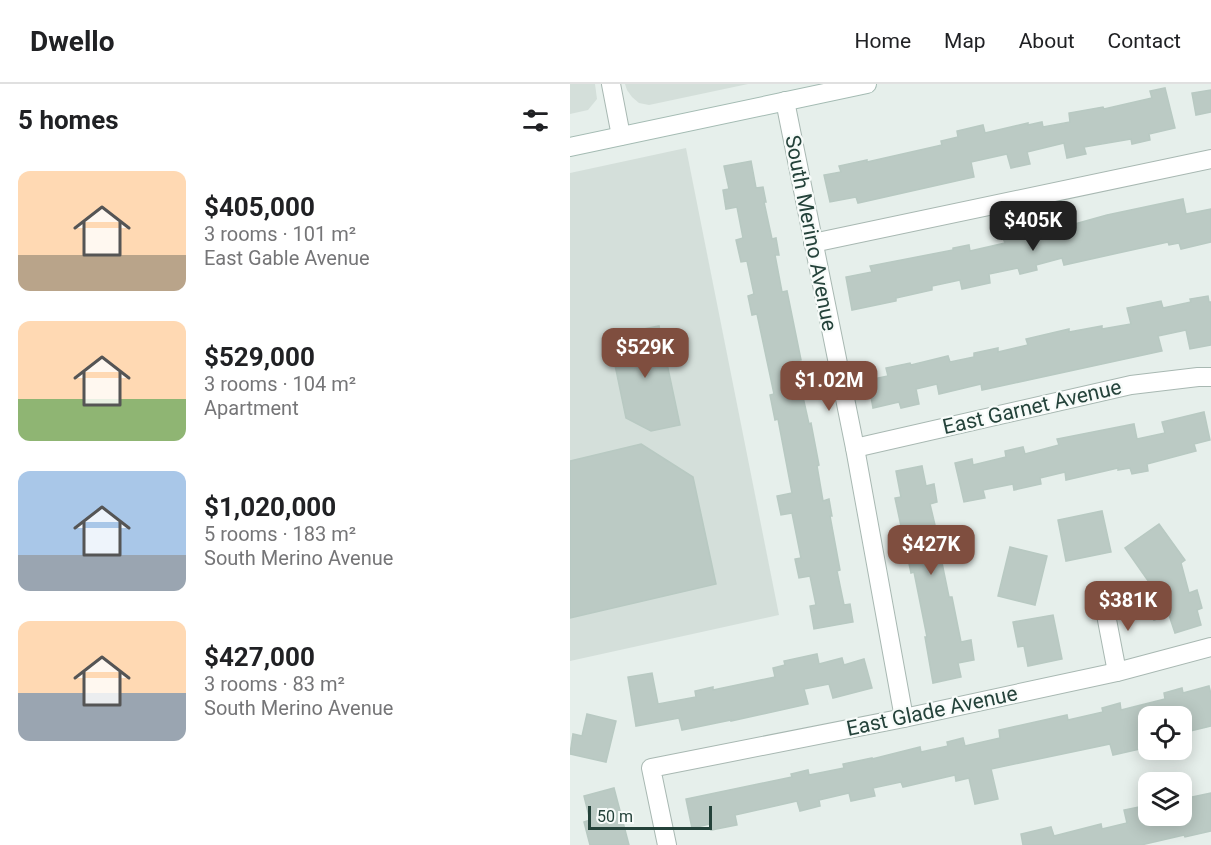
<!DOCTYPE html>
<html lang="en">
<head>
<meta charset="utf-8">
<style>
	:root { --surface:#fff; --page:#f6f6f6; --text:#202124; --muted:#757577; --line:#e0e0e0; --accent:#7f4e3f }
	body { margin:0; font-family:Roboto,sans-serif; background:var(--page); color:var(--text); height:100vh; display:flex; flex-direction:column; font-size:22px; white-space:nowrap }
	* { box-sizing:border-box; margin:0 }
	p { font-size:20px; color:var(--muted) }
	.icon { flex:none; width:33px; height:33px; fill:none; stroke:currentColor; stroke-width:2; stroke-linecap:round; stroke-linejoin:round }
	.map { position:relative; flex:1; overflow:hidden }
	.drawer { display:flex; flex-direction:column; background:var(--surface); width:570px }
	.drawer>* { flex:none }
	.buttons { position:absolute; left:568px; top:622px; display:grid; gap:12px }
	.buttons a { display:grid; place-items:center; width:54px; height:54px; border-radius:12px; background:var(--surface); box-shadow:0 3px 15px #0003; font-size:30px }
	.scale { position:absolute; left:18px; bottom:15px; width:124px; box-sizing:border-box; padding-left:6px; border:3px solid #24423a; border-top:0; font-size:16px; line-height:21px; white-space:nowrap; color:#24423a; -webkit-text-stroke:4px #f7fbf9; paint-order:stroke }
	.price { position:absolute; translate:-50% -51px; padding:0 14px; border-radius:12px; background:var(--accent); color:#fff; font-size:20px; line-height:39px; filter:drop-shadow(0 2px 3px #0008) }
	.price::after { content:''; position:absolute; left:50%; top:36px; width:18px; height:14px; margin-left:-9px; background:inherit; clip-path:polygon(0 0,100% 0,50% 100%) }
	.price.selected { background:#222; color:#fff }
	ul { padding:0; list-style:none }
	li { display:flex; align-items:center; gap:18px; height:150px; padding:0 18px }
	li span { display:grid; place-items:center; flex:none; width:168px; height:120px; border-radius:12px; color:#555 }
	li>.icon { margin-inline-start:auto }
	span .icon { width:72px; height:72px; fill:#fffc; stroke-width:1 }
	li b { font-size:26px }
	h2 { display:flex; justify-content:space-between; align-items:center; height:72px; padding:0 18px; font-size:26px }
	header { display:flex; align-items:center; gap:36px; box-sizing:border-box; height:84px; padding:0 30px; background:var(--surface); border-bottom:2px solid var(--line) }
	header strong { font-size:28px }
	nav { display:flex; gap:33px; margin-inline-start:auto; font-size:21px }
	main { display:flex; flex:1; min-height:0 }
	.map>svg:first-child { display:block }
	.built { fill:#d4dfda }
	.building { fill:#bbcac4; stroke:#b8c9c2; stroke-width:1.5 }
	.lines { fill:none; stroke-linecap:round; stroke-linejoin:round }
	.street-casing { stroke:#a8b8b2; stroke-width:20 }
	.secondary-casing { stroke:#a4bbb3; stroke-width:20 }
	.street { stroke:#fff; stroke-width:18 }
	.secondary { stroke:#fff; stroke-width:18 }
	.labels { text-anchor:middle; stroke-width:4.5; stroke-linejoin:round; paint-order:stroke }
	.street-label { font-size:21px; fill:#24423a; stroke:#f7fbf9 }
</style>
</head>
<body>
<header>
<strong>Dwello</strong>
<nav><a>Home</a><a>Map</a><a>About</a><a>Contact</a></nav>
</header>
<main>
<section class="drawer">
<h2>5 homes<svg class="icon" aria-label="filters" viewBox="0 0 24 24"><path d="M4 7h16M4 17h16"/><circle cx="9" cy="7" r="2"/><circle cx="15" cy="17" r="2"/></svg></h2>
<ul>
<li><span style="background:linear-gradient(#ffd9b3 70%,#b9a48a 0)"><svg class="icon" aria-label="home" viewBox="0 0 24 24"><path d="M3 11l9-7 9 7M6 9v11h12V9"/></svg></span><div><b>$405,000</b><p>3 rooms · 101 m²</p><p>East Gable Avenue</p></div></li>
<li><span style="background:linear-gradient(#ffd9b3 65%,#8fb573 0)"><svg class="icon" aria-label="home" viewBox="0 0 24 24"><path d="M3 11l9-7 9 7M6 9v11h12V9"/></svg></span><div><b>$529,000</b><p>3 rooms · 104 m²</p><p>Apartment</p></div></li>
<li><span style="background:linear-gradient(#a9c7e8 70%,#9aa5b1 0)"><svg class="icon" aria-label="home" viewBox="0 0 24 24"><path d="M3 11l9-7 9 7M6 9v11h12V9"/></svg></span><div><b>$1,020,000</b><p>5 rooms · 183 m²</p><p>South Merino Avenue</p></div></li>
<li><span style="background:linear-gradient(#ffd9b3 60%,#9aa5b1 0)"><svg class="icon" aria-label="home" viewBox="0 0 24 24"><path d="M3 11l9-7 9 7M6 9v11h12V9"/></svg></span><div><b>$427,000</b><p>3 rooms · 83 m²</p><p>South Merino Avenue</p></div></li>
</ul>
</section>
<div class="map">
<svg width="641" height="761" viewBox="0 0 641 761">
	<rect width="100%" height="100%" fill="#e6efeb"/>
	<g class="built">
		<polygon points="0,0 25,0 27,15 18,26 0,30"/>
		<polygon points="55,0 178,0 79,21 69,19 62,13 57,6"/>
		<polygon points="116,64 209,531 0,577 0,89"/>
	</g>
	<g class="building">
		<polygon points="595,4 605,44 579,50 580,56 562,60 561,55 514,63 516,70 497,74 494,59 457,68 460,80 441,84 437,70 401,78 404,93 288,119 286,113 260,118 254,91 271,88 269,82 297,76 297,78 372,61 371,57 388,53 387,47 413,41 415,49 458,39 458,41 472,38 473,43 500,38 499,29 533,23 534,25 582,14 580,7"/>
		<polygon points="641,6 641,28 626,31 622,9"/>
		<polygon points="181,77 186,104 193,103 196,118 194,118 202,155 206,154 209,171 205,171 212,208 217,207 231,276 225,277 239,340 241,339 249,381 247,382 253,417 259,415 262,432 260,432 270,486 267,487 274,521 280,520 283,538 244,545 240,522 246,521 240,492 229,494 225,475 231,474 222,429 211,431 207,412 222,409 208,335 205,336 200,311 204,310 187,230 182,231 178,212 184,210 177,177 171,178 166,156 173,154 167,123 156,125 153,106 159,105 154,82"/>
		<polygon points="613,115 616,130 641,125 641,158 611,165 609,159 599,161 598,158 494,181 492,174 466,181 467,186 450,190 448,184 419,190 420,199 392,205 390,196 362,202 362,206 326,214 326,217 282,226 276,193 302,188 300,182 383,166 383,164 399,161 400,167 435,159 433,154 451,149 452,156 502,144 501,141 537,131"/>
		<polygon points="638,212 639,218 641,218 641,261 620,265 616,246 588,252 592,267 412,306 411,300 369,310 367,300 346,305 349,320 331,324 329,318 303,324 298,296 318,292 316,284 340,279 341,281 378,272 380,278 404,273 404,269 428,264 428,268 458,261 456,255 499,245 499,248 532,242 532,245 561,240 557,224 591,217 593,224 621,218 620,215"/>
		<polygon points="89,242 110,341 81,347 56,334 39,252"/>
		<polygon points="634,328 640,356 624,360 626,367 577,380 578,387 562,390 560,384 548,386 548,384 496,396 495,388 470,394 471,400 444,406 443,400 413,406 415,414 394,418 385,379 402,375 403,381 436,373 435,367 453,363 455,370 489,361 487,355 564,340 567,355 595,349 592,338"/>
		<polygon points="71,360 123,393 146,500 0,534 0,377"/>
		<polygon points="352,382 356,402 364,400 367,418 360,420 369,458 375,456 379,472 371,474 379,513 382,513 391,558 401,556 404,576 388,579 391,593 363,599 355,553 357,553 344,488 341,489 325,414 331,413 326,387"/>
		<polygon points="532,427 541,468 496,477 488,436"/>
		<polygon points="589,440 615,476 611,479 619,509 627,506 632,524 627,526 631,541 605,549 599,531 584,536 577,511 586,508 555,464"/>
		<polygon points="440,463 477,472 465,521 428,512"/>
		<polygon points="483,531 492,575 458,582 454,562 448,563 443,538"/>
		<polygon points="247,570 249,580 272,574 274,581 294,575 302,604 263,614 259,600 234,605 238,620 161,637 161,636 112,646 109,634 66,642 58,593 82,589 88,620 126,613 125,607 143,603 143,606 205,593 203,584 215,581 214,577"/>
		<polygon points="639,602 641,610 641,642 612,649 612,633 579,633 579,663 543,671 540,660 421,685 428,715 405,720 399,694 386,697 385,691 333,703 331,698 303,704 305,712 281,717 279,709 249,716 250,722 230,727 227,717 165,731 167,741 141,746 140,740 122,744 116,715 222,693 221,690 238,686 239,691 274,684 273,680 302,674 302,675 350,663 351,668 378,662 377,658 393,654 395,662 430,654 429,646 497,631 498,636 533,628 532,624 550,619 551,626 595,615 594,609 612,604 613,609"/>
		<polygon points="17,630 46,637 36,678 0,670 3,650 12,652"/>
		<polygon points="44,704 59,761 20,761 14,738 20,736 14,712"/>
		<polygon points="641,709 641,747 615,753 614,751 571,761 453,761 451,750 481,743 484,752 531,740 532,745 557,739 554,726 579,721 579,732 612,732 612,715"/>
	</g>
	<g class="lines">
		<g class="street-casing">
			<g id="street">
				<polyline points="41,0 51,52"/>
				<polyline points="215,17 285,364 334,634"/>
				<polyline points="243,159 641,75"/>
				<polyline points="285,364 561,301 628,293 641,293"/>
				<polyline points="533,515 547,588"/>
				<polyline points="97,761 81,684 334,634 547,588 641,563"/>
			</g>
		</g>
		<g class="secondary-casing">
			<polyline id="secondary" points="0,63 297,0"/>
		</g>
		<use href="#street" class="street"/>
		<use href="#secondary" class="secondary"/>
	</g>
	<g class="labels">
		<g class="street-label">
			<text transform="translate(241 149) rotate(79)" y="7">South Merino Avenue</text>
			<text transform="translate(462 323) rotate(-13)" y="7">East Garnet Avenue</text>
			<text transform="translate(362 627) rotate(-12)" y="7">East Glade Avenue</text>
		</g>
	</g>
</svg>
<div class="buttons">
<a><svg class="icon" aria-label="locate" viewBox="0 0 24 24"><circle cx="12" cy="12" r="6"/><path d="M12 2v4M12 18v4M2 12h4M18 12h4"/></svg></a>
<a><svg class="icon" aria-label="layers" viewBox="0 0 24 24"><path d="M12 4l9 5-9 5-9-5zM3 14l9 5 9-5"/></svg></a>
</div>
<div class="scale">50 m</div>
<b class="price selected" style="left:463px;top:168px">$405K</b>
<b class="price" style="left:75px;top:295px">$529K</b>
<b class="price" style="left:259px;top:328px">$1.02M</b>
<b class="price" style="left:361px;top:492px">$427K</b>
<b class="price" style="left:558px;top:548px">$381K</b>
</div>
</main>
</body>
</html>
